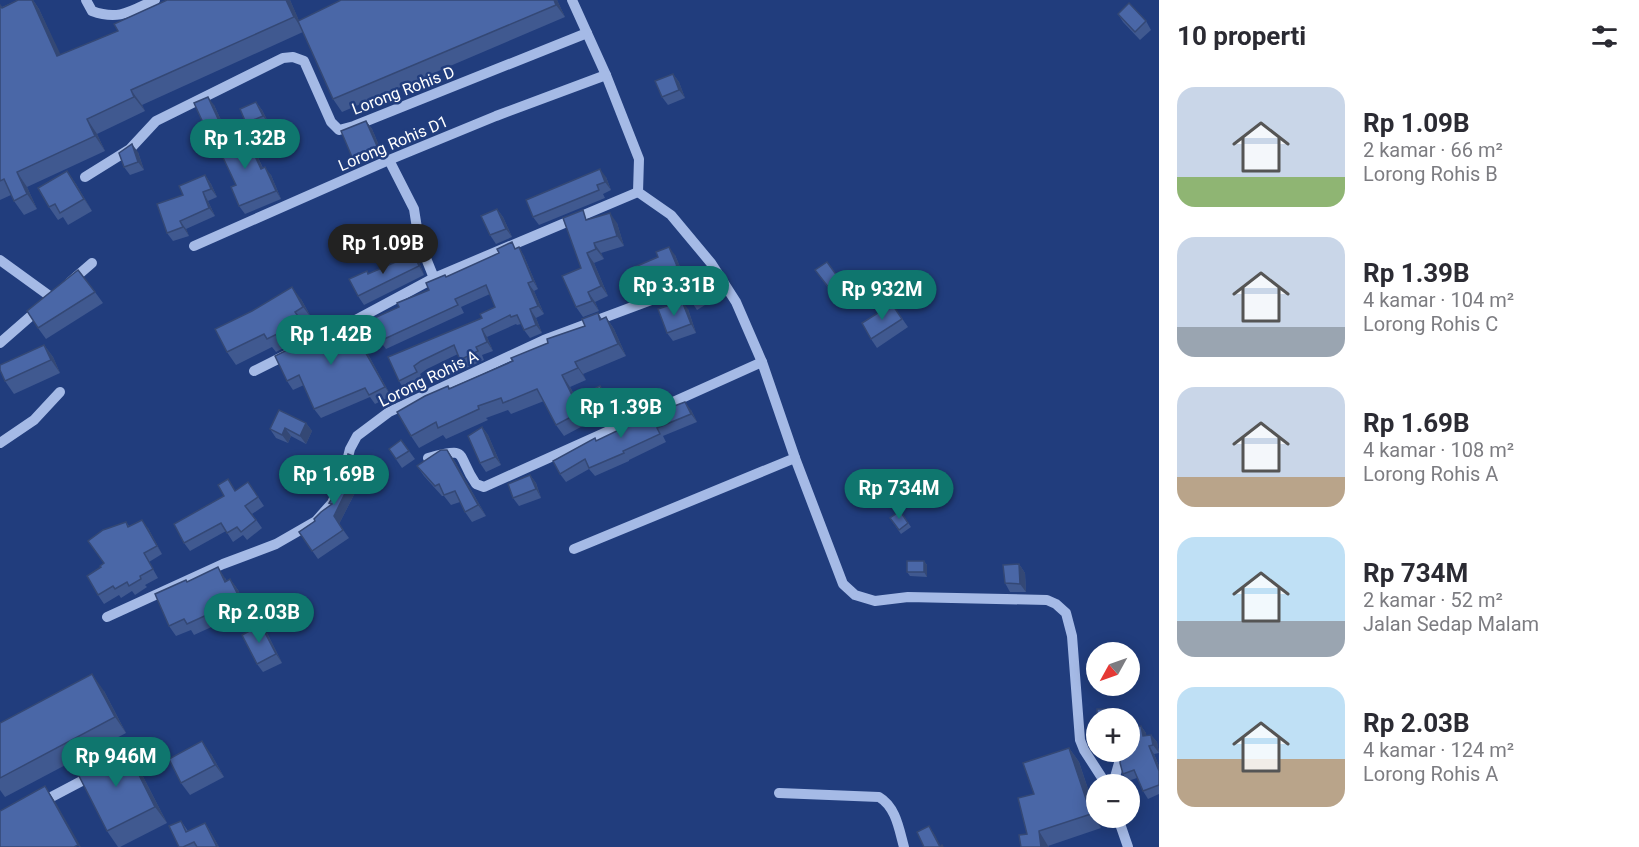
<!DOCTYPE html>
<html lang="id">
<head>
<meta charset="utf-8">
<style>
	:root { --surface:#fff; --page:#f7f7f7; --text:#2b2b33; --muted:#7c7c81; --accent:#0f766e }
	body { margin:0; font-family:Roboto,sans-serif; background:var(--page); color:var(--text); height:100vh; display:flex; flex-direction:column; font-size:22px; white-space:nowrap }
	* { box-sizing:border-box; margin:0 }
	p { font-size:20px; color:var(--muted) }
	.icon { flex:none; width:33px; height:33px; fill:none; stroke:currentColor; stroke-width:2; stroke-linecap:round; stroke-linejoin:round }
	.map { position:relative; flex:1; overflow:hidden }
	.side { display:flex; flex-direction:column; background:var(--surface); width:480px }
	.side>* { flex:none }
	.needle { width:39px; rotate:230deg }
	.fabs { position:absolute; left:1086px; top:642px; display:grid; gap:12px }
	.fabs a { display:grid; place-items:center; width:54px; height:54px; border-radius:50%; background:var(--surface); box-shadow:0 3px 15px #0003; font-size:30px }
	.price { position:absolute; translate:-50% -51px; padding:0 14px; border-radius:21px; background:var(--accent); color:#fff; font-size:20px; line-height:39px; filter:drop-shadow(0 2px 3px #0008) }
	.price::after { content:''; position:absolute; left:50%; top:36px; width:18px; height:14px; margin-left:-9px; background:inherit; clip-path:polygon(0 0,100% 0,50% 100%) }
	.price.selected { background:#222; color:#fff }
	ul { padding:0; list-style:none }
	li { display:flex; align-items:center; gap:18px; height:150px; padding:0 18px }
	li span { display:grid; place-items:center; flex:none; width:168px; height:120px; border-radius:18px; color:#555 }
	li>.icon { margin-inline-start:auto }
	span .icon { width:72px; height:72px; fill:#fffc; stroke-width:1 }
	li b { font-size:26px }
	h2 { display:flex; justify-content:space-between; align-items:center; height:72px; padding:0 18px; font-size:26px }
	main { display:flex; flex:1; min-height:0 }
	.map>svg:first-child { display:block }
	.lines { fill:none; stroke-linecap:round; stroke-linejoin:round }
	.minor { stroke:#a5bae6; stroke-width:10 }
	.wall { fill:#405990 }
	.shaded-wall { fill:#344875 }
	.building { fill:#4a67a7; stroke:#344875; stroke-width:1.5 }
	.labels { text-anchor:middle; stroke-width:5; stroke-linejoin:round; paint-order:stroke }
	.street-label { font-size:16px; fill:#fff; stroke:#213d7d }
</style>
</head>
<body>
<main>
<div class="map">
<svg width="1159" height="847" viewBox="0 0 1159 847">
	<rect width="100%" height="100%" fill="#213d7d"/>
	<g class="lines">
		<g class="minor">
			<path d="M86 0 92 11C119 21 131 11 155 0"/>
			<polyline points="572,0 606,75 639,159 638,192 671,215 711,263 736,302 762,362 795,458 843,584 855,595 875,601 908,597 1047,600 1056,604 1066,613 1072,636 1080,740 1084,750 1106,784"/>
			<polyline points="389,160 414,209 419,241 434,278"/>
			<polyline points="85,177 130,149 156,121 283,58 293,57 304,61 331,122 339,130 354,126 587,33"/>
			<polyline points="194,246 389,160 496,116 606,75"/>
			<polyline points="0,260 51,297"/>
			<polyline points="70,282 92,263"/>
			<polyline points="339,329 434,278 638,192"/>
			<polyline points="0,343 40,308"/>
			<polyline points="254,371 290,353"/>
			<polyline points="0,443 34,420 60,392"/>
			<path d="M428 458C471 446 455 454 476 484L484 487 762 362"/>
			<polyline points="346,465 350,449 357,436 389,412 544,340 718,275"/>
			<polyline points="574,549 795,458"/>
			<polyline points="107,617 223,564 276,544 316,521 332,503 336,494"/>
			<polyline points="120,761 152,744"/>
			<polyline points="1113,784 1119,763 1119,752"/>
			<path d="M779 793 879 797C896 807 899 829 904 847"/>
			<polyline points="40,803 93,775"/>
			<polyline points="1118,818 1128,847"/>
		</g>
	</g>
	<g class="wall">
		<polygon points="18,0 33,0 39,9 60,55 290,0 299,21 557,0 565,17 342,112 333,99 303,32 142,105 145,111 97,134 105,151 27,187 37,209 24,215 14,201 11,195 0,200 0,5 2,7"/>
		<polygon points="1118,14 1146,21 1151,30 1140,40 1123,22"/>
		<polygon points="673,74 679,82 685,98 668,105 662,97"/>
		<polygon points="256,102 262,110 269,124 252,132 246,123"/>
		<polygon points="214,105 225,129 211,136 205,127"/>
		<polygon points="366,121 372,129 383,155 358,165 352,157"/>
		<polygon points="248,136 263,168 271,175 281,199 245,214 239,206 236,185"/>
		<polygon points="138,152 144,170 130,175 124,167"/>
		<polygon points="67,171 76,184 92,211 68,225 63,217 58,220 49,207"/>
		<polygon points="205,175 211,184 217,197 208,201 215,216 186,229 189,236 173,241 167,233"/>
		<polygon points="606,177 611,190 603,194 605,198 539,225 533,217"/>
		<polygon points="497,209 503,217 512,237 496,244 490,235"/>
		<polygon points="589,219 617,223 624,246 601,253 604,259 594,263 608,296 595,302 599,311 583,317 576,307"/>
		<polygon points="519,247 524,256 538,289 534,291 544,314 536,318 542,333 530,338 524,330 521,324 517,325 516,324 487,337 493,351 482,355 484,360 466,368 458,354 427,369 420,374 423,380 404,389 399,381 388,357 482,318 495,307 490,294 461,307 464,313 386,349 380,341 399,307 429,290 446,277"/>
		<polygon points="675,255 683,274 657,285 658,287 643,293 637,285"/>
		<polygon points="419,262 424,275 364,305 358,296 367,271 369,274"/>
		<polygon points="827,262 846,288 835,297 815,270"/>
		<polygon points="705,288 713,300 697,310 691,301"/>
		<polygon points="95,292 103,303 46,339 38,328"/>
		<polygon points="301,299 312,319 304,324 310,334 276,352 272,347 236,365 227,352"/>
		<polygon points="892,304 908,327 877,348 871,339"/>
		<polygon points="688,309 696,333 673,341 667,333"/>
		<polygon points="598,313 602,319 606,317 614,329 626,356 583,374 586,380 570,387 576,398 600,386 608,398 615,413 593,423 592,421 564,436 556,425 544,401 511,414 508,410 486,418 488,420 446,439 443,435 419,448 411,436 448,386 450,388 513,361 585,326"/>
		<polygon points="347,320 354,329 391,396 375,404 370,397 321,418 314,409 304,385 293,390 287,381"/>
		<polygon points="44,345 53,357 60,373 14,394 5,381"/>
		<polygon points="691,410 697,422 663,436 666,442 629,460 629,461 595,476 589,469 566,482 560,474 595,438 597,441"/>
		<polygon points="306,423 312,431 306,444 291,436 288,443 276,438 270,429"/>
		<polygon points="482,427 488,435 501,465 486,472 480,463"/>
		<polygon points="401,440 415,459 402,468 389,449"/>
		<polygon points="447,450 454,460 486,516 472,522 465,512 460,502 451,505 444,496 442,496 424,476 417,466"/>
		<polygon points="372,464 378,473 371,488 360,483 339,524 349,538 318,559 299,532 315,521 331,505 329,503 333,497 343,472"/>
		<polygon points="530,475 536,483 541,498 519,506 513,498"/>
		<polygon points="248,482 264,506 252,514 262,528 247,540 243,535 233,542 226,531 190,551 184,543 235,491"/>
		<polygon points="900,511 911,527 901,534 890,518"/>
		<polygon points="126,522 129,526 148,528 162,554 149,562 158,578 145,585 147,587 135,595 132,591 121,598 119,595 104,604 98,595 101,567"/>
		<polygon points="924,561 927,565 927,577 910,576 907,572"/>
		<polygon points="1019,564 1025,573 1026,592 1010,592 1005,583"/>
		<polygon points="225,578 227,581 230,579 238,590 249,614 220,627 218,624 194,635 191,630 176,636 169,626 188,582"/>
		<polygon points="267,633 282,663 263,672 257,664"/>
		<polygon points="104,691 126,733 5,797 0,790 0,723"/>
		<polygon points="1141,726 1146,733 1146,736 1151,735 1157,742 1159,753 1154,754 1159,766 1159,794 1148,799 1143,791 1137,778 1128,781 1123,774"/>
		<polygon points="1069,748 1079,762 1101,828 1048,846 1049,847 1021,847 1027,834 1034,794"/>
		<polygon points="1100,752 1112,752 1112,758 1105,758"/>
		<polygon points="211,754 224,777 190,795 181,783"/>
		<polygon points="135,761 167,823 120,847 118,847 107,831"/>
		<polygon points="181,821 188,831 205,823 210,831 219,847 179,847"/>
	</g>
	<g class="shaded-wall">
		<polygon points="32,0 33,0 39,9 68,70 57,56"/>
		<polygon points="286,0 290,0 304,32 294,17"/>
		<polygon points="554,0 557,0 565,17 556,5"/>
		<polygon points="673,74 679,82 685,98 679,90"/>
		<polygon points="131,90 142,105 145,111 134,97"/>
		<polygon points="208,97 214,105 225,129 219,121"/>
		<polygon points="256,102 262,110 269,124 263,116"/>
		<polygon points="87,119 97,134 105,151 95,136"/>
		<polygon points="366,121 372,129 383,155 377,146"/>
		<polygon points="242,128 248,136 267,177 261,169"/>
		<polygon points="132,144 138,152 144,170 138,162"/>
		<polygon points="265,167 271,175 281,199 276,191"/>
		<polygon points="600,169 606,177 611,190 605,182"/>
		<polygon points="67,171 76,184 92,211 84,199"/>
		<polygon points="17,172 27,187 37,209 27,194"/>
		<polygon points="205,175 211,184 217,197 211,189"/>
		<polygon points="203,192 208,201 215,216 209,208"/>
		<polygon points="497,209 503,217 512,237 506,229"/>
		<polygon points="610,213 617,223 624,246 617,236"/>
		<polygon points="180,221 186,229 189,236 183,227"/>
		<polygon points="594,243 601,253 604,259 596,249"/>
		<polygon points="519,247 524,256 538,289 533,281"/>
		<polygon points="669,247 675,255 683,274 677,266"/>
		<polygon points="587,253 594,263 608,296 601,286"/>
		<polygon points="414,254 419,262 424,275 419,266"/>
		<polygon points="528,283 534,291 544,314 538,306"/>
		<polygon points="292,287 301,299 312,319 303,307"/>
		<polygon points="588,292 595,302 599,311 592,301"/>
		<polygon points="682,301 688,309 696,333 691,324"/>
		<polygon points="530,309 536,318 542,333 536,325"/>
		<polygon points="606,317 614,329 626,356 618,344"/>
		<polygon points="347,320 354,329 391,396 385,387"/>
		<polygon points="482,329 487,337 493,351 487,342"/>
		<polygon points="44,345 53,357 60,373 51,360"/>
		<polygon points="575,362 583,374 586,380 578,368"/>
		<polygon points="562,375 570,387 582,410 574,399"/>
		<polygon points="600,386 608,398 615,413 607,401"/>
		<polygon points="685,402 691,410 697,422 691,414"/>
		<polygon points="306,423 312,431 306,444 300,436"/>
		<polygon points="482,427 488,435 501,465 495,457"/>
		<polygon points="285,428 291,436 288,443 282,435"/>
		<polygon points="447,450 454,460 486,516 478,505"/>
		<polygon points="372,464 378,473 371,488 365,480"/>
		<polygon points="354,475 360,483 339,524 349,538 334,516"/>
		<polygon points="530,475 536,483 541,498 536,489"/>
		<polygon points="142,520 148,528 162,554 157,546"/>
		<polygon points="924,561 927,565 927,577 924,572"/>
		<polygon points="1019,564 1025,573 1026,592 1020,584"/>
		<polygon points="218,567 225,578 232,592 225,582"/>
		<polygon points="230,579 238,590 249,614 242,603"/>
		<polygon points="261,625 267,633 282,663 276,654"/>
		<polygon points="1114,646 1119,652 1114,652"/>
		<polygon points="92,674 104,691 126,733 115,717"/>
		<polygon points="1120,710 1126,718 1121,718"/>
		<polygon points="1141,726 1146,733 1148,744 1143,736"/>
		<polygon points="1151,735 1157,742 1159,753 1153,745"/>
		<polygon points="202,741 211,754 224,777 215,765"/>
		<polygon points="124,745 135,761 167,823 155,807"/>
		<polygon points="1149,746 1154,754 1159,766 1159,771"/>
		<polygon points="1069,748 1079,762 1101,828 1091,814"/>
		<polygon points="1107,752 1112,752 1112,758"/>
		<polygon points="45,786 56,803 81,847 79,847 78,845"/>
		<polygon points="205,823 210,831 219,847 218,847"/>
		<polygon points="929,826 935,835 941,847 940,847"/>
		<polygon points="1039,831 1048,846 1049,847 1041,847"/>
	</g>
	<g class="building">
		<polygon points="18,0 32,0 57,56 118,31 114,24 167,0 286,0 294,17 131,90 134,97 87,119 95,136 17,172 27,194 14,201 4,179 0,181 0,5 2,8"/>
		<polygon points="341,0 554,0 556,5 333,99 298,21"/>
		<polygon points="1129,3 1146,21 1135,32 1118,14"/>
		<polygon points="673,74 679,90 662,97 655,81"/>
		<polygon points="208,97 219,121 205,127 194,103"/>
		<polygon points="256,102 263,116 246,123 240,109"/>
		<polygon points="366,121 377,146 352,157 341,131"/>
		<polygon points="242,128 261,169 265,167 276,191 239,206 231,187 236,185 218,147 232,141 228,134"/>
		<polygon points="132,144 138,162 124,167 119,153"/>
		<polygon points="600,169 605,182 597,185 599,190 533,217 526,200"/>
		<polygon points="67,171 84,199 60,213 55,204 49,207 38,188"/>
		<polygon points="205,175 211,189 203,192 209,208 180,221 183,227 167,233 157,204 183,195 179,186"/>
		<polygon points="497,209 506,229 490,235 481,216"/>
		<polygon points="583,210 586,220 610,213 617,236 594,243 596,249 587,253 601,286 588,292 592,301 576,307 562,276 581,268 563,218"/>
		<polygon points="512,242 515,249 519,247 533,281 528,283 538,306 530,309 536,325 524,330 517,315 511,317 510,315 482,329 487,342 476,347 478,351 460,360 454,345 421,361 414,366 417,372 399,381 388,357 482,318 480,314 495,307 486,285 455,299 458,305 380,341 370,320 399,307 397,303 429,290 426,283 445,275 446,277 499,253 497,249"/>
		<polygon points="669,247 677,266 651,276 652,278 637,285 630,269 658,257 656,252"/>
		<polygon points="414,254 419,266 358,296 349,279 367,271 368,274"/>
		<polygon points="827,262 840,280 829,288 815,270"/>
		<polygon points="78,270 95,292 38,328 27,311"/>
		<polygon points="699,279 707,292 691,301 682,286"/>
		<polygon points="292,287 303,307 295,312 302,322 267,339 264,334 227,352 215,329 252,311"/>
		<polygon points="682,301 691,324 667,333 658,309"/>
		<polygon points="892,304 902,319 871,339 862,323"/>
		<polygon points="598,313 600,320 606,317 618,344 575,362 578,368 562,375 574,399 600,386 607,401 585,411 584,410 556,425 537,389 503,403 501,398 478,406 479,409 438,428 436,422 411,436 397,412 425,396 448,386 449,389 513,361 511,358 548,343 547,339 585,326 582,319"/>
		<polygon points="347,320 385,387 369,395 365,388 314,409 299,375 287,381 275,356"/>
		<polygon points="44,345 51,360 5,381 0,370 0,365"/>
		<polygon points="685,402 691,414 657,428 660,434 623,451 624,453 589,468 585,459 560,474 553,461 595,438 596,441 650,415"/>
		<polygon points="279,410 306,423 300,436 285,428 282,435 270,429"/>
		<polygon points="482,427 495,457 480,463 468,436"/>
		<polygon points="401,440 409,451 396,459 389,449"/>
		<polygon points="441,450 447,450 478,505 465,512 455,491 444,495 439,484 435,486 417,466"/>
		<polygon points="348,454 372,464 365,480 354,475 334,516 343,530 312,551 299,532 315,521 314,519 321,512 332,504 329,503 333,497 343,472"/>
		<polygon points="530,475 536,489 513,498 508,484"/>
		<polygon points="228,479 235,491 248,482 258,497 245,506 256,520 241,532 237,527 227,533 221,523 184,543 174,524 224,496 218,485"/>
		<polygon points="900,511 908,523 899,530 890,518"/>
		<polygon points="142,520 157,546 144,553 153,569 140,576 141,579 129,586 127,582 115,589 113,586 98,595 87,576 101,567 100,566 104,563 88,541 103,530 126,522 128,527"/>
		<rect x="907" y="561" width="17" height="11"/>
		<polygon points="1019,564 1020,584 1005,583 1003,565"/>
		<polygon points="218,567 225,582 230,579 242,603 212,616 211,613 187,624 184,619 169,626 155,594 186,580 187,582"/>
		<polygon points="261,625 276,654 257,664 242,635"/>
		<rect x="1102" y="646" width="12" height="6"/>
		<polygon points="92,674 115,717 0,778 0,723"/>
		<polygon points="1097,709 1109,709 1109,711 1120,710 1121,718 1097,718"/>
		<polygon points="1141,726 1143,736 1151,735 1153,745 1149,746 1159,771 1159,785 1143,791 1134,770 1123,774 1120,763 1121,752 1130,752 1130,728"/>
		<polygon points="202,741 215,765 181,783 169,759"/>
		<polygon points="124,745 155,807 107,831 76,770"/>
		<polygon points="1069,748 1091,814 1039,831 1041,847 1021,847 1019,835 1027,834 1018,798 1034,794 1023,763"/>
		<polygon points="45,786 78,845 74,847 0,847 0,811"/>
		<polygon points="181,821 186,832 205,823 217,847 197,847 194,842 183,847 179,847 169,826"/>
		<polygon points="929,826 940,847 942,845 943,847 924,847 917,832"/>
	</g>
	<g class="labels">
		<g class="street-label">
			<text transform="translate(403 90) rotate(-21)" y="6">Lorong Rohis D</text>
			<text transform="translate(393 143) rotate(-23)" y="6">Lorong Rohis D1</text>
			<text transform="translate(428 378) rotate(-26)" y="6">Lorong Rohis A</text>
		</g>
	</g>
</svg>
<div class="fabs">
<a><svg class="needle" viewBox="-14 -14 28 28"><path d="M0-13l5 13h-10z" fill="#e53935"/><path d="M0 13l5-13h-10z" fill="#7c7c81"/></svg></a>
<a>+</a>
<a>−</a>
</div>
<b class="price" style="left:245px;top:170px">Rp 1.32B</b>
<b class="price selected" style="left:383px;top:275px">Rp 1.09B</b>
<b class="price" style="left:674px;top:317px">Rp 3.31B</b>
<b class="price" style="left:882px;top:321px">Rp 932M</b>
<b class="price" style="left:331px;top:366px">Rp 1.42B</b>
<b class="price" style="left:621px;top:439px">Rp 1.39B</b>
<b class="price" style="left:334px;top:506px">Rp 1.69B</b>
<b class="price" style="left:899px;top:520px">Rp 734M</b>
<b class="price" style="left:259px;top:644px">Rp 2.03B</b>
<b class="price" style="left:116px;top:788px">Rp 946M</b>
</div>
<section class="side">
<h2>10 properti<svg class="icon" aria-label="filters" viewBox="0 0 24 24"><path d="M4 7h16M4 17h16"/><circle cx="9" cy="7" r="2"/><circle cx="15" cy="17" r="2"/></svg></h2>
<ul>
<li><span style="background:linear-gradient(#c9d6e8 75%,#8fb573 0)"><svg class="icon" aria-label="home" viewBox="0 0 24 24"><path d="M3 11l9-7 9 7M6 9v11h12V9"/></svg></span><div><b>Rp 1.09B</b><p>2 kamar · 66 m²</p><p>Lorong Rohis B</p></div></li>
<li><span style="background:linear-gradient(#c9d6e8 75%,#9aa5b1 0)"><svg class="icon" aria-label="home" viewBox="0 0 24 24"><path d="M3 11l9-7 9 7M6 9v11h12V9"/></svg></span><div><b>Rp 1.39B</b><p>4 kamar · 104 m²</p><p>Lorong Rohis C</p></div></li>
<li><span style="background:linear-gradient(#c9d6e8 75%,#b9a48a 0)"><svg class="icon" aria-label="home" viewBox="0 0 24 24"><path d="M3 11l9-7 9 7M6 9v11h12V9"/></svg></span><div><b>Rp 1.69B</b><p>4 kamar · 108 m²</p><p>Lorong Rohis A</p></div></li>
<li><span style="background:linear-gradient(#bfe0f5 70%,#9aa5b1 0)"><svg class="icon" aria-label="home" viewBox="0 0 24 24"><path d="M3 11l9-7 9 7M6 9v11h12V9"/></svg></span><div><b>Rp 734M</b><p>2 kamar · 52 m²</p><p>Jalan Sedap Malam</p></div></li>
<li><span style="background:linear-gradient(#bfe0f5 60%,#b9a48a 0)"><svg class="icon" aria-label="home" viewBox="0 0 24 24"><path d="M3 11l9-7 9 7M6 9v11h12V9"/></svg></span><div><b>Rp 2.03B</b><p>4 kamar · 124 m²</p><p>Lorong Rohis A</p></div></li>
</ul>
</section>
</main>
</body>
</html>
